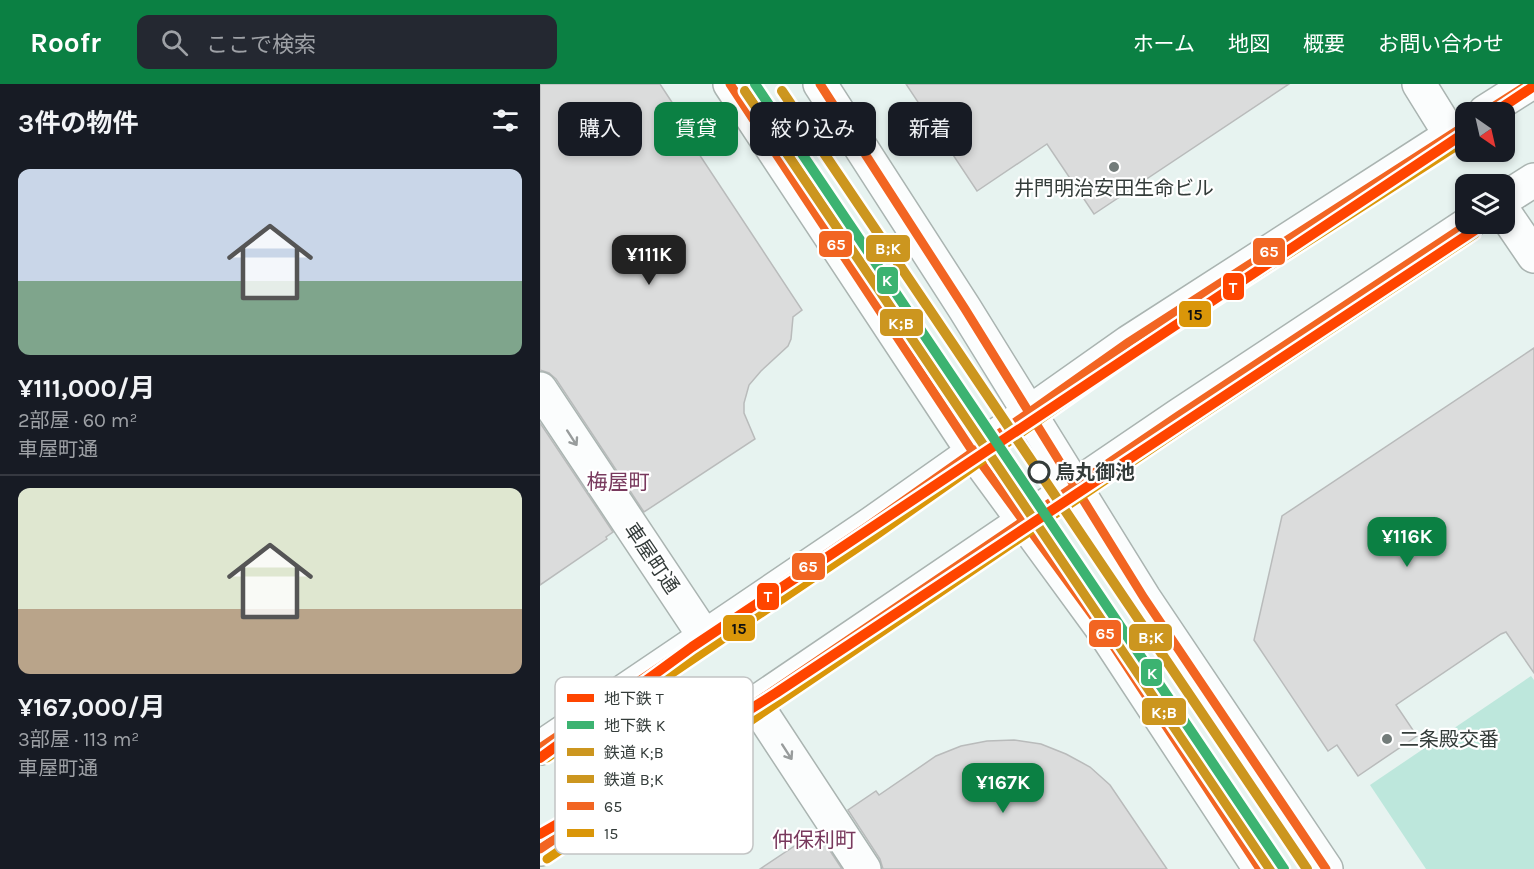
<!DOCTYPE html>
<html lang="ja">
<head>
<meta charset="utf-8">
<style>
	:root { --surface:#171b24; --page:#242831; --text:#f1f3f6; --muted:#9ea1a6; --line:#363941; --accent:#0b8043 }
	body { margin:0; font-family:Karla,"Noto Sans JP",sans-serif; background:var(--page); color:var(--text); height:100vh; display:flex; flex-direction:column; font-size:22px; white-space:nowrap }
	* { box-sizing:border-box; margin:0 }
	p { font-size:20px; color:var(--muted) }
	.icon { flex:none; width:33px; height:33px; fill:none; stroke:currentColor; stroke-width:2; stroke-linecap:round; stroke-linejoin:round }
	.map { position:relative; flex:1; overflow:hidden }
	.details { display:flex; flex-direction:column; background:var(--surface); width:540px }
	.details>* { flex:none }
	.top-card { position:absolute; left:18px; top:18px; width:570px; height:54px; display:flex; gap:12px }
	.needle { width:39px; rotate:146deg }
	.fabs { position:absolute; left:915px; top:18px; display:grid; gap:12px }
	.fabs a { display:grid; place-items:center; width:60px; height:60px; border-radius:12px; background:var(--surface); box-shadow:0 3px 9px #0003; font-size:30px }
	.price { position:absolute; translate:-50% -51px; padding:0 14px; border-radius:12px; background:var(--accent); color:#fff; font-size:20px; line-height:39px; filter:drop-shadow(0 2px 3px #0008) }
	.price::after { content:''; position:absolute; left:50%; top:36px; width:18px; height:14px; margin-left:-9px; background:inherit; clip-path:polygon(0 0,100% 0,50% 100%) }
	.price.active { background:#222; color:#fff }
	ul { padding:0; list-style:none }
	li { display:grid; align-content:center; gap:12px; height:318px; padding:0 18px }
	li+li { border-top:2px solid var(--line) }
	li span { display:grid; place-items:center; height:186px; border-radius:12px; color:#555 }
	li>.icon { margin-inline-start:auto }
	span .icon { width:108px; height:108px; fill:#fffc; stroke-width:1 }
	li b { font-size:26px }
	h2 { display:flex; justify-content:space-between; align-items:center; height:72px; padding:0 18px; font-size:26px }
	.chip { padding:0 21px; border-radius:12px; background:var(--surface); box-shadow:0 3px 9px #0003; font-size:21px; line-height:54px }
	.chip.active { background:var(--accent); color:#fff }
	header { display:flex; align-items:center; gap:36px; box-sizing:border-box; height:84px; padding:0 30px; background:var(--accent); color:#fff }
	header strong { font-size:28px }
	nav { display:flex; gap:33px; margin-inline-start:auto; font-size:21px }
	.search { width:420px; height:54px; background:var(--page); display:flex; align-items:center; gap:15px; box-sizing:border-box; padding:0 21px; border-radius:12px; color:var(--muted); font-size:22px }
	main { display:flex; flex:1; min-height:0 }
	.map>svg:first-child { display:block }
	.green { fill:#bde7dc }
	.building { fill:#dbdcdc; stroke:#b9bbbb; stroke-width:1.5 }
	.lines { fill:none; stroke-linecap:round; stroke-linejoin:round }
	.minor-casing { stroke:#aab4b1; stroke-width:36 }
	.primary-casing { stroke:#aab4b1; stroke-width:36 }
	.trunk-casing { stroke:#aab4b1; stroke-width:36 }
	.minor { stroke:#fbfdfd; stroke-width:33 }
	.primary { stroke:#fbfdfd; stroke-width:33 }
	.trunk { stroke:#fbfdfd; stroke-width:33 }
	.bus-1-casing { stroke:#fff; stroke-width:14 }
	.bus-2-casing { stroke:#fff; stroke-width:14 }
	.bus-1 { stroke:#f26522; stroke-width:9 }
	.bus-2 { stroke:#da9609; stroke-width:9 }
	.rail-1-casing { stroke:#fff; stroke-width:15 }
	.rail-2-casing { stroke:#fff; stroke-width:15 }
	.rail-1 { stroke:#cc961f; stroke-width:10 }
	.rail-2 { stroke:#cc961f; stroke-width:10 }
	.metro-1-casing { stroke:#fff; stroke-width:15 }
	.metro-2-casing { stroke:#fff; stroke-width:15 }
	.metro-1 { stroke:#ff4500; stroke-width:10 }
	.metro-2 { stroke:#3cb371; stroke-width:10 }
	.oneway { stroke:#989c9c }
	.poi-dot { fill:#737c7a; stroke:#fff; stroke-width:2 }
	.stop-dot { fill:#fff; stroke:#343c3a; stroke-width:3 }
	.labels { text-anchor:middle; stroke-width:4.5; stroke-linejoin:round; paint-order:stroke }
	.poi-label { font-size:20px; fill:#343c3a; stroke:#fff }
	.stop-label { font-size:20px; font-weight:bold; fill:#343c3a; stroke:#fff; text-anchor:start }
	.street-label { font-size:20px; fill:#343c3a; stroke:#fff }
	.neighbourhood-label { font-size:21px; fill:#78395d; stroke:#fff }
	.key { fill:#fff; stroke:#c2c4c4; stroke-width:1.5 }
	.key-label { font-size:16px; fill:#343c3a }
	.line-badge { stroke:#fff; stroke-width:2 }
	.badge-label { font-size:16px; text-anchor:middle; font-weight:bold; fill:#fff }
	.pale-badge-label { font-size:16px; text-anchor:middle; font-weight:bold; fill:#111 }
</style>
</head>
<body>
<header>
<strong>Roofr</strong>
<div class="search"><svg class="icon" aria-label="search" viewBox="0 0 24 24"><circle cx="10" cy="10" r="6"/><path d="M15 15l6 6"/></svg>ここで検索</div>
<nav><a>ホーム</a><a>地図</a><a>概要</a><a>お問い合わせ</a></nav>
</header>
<main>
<section class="details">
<h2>3件の物件<svg class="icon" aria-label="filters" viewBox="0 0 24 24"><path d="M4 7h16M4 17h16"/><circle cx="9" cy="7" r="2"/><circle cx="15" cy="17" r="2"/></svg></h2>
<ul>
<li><span style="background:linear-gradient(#c9d6e8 60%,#7fa58c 0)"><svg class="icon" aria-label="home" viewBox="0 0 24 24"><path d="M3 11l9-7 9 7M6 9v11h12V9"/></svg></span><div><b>¥111,000/月</b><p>2部屋 · 60 m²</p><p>車屋町通</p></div></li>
<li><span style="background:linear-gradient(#dfe7d0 65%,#b9a48a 0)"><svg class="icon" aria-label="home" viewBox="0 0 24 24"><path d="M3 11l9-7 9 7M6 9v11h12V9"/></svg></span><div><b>¥167,000/月</b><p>3部屋 · 113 m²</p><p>車屋町通</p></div></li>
</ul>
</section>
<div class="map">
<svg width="994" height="785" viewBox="0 0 994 785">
	<rect width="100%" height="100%" fill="#e7f3f0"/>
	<polygon class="green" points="991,592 994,596 994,785 886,785 830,701"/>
	<g class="building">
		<polygon points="0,0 120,0 158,58 153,61 262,226 253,233 251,255 248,262 221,287 209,301 204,319 204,329 215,355 104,428 16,295 9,289 0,286"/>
		<polygon points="366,0 749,0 554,130 507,60 437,107"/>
		<polygon points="994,264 994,589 966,548 961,550 856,621 877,652 818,692 797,661 788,667 714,556 742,432"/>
		<polygon points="0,339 73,448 66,453 67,455 0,501"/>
		<polygon points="474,656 501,660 526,670 550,683 570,701 627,785 343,785 340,775 308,726 336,707 339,711 396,672 421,662 447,657"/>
		<polygon points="277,747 302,785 220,785"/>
	</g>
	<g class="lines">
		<g class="minor-casing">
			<g id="minor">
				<polyline points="879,0 910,50"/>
				<polyline points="964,128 994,172"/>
				<polyline points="0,305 165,553"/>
				<polyline points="215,619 324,785"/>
			</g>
		</g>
		<g class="primary-casing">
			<g id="primary">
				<polyline points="945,28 989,0"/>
				<polyline points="964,115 994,96"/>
				<polyline points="0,664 328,442 589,258 926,41"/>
				<polyline points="0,765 638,332 928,140"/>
			</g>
		</g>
		<g class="trunk-casing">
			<g id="trunk">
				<polyline points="190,0 433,368 561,543 720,785"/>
				<polyline points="280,0 425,225 604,514 786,785"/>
			</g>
		</g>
		<use href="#minor" class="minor"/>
		<use href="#primary" class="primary"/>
		<use href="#trunk" class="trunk"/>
		<g class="bus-1-casing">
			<g id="bus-1">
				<polyline points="190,0 433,368 561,543 720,785"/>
				<polyline points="280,0 425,225 604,514 786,785"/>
				<polyline points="945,28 989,0"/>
				<polyline points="0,664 328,442 589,258 926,41"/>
				<polyline points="0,765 638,332 928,140"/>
			</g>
		</g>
		<g class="bus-2-casing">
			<g id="bus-2">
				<polyline points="7,674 335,452 596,268 926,56"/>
				<polyline points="7,775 645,342 935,150"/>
			</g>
		</g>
		<use href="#bus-1" class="bus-1"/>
		<use href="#bus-2" class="bus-2"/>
		<g class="rail-1-casing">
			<polyline id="rail-1" points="205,7 730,785"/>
		</g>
		<g class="rail-2-casing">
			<polyline id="rail-2" points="242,7 767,785"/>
		</g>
		<use href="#rail-1" class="rail-1"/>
		<use href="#rail-2" class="rail-2"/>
		<g class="metro-1-casing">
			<g id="metro-1">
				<polyline points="955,28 994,2"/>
				<polyline points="0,674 152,563 926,48"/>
				<polyline points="0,750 144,667 236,609 944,140"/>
			</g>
		</g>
		<g class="metro-2-casing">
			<polyline id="metro-2" points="215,0 744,785"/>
		</g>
		<use href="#metro-1" class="metro-1"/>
		<use href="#metro-2" class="metro-2"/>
	</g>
	<defs><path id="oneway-shaft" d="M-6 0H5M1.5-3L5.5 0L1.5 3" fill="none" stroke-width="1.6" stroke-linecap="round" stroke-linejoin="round" transform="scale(1.5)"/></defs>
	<g class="oneway">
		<use href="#oneway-shaft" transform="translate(32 354) rotate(57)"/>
		<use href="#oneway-shaft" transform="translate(247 668) rotate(57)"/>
	</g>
	<g class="poi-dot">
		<circle cx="574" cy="83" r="6"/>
		<circle cx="847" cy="655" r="6"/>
	</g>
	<circle class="stop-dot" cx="499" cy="388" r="10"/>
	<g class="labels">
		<g class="poi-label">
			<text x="574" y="111">井門明治安田生命ビル</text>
			<text x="859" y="662" text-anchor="start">二条殿交番</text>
		</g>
		<g class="stop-label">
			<text x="515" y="395">烏丸御池</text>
		</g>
		<g class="street-label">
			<text transform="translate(112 474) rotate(56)" y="7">車屋町通</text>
		</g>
		<g class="neighbourhood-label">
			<text x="78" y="405">梅屋町</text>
			<text x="274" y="763">仲保利町</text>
		</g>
	</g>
	<rect x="15" y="593" width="198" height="177" rx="9" class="key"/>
	<rect x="27" y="610" width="27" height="8" fill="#ff4500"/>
	<rect x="27" y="637" width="27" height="8" fill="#3cb371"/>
	<rect x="27" y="664" width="27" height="8" fill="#cc961f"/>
	<rect x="27" y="691" width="27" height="8" fill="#cc961f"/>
	<rect x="27" y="718" width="27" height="8" fill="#f26522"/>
	<rect x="27" y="745" width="27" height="8" fill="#da9609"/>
	<g class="key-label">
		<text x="64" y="620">地下鉄 T</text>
		<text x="64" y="647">地下鉄 K</text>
		<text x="64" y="674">鉄道 K;B</text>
		<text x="64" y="701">鉄道 B;K</text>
		<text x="64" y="728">65</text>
		<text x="64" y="755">15</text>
	</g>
	<g class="line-badge">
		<rect x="278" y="146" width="35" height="28" rx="6" fill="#f26522"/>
		<rect x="325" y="150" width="46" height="29" rx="6" fill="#cc961f"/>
		<rect x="712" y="153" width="34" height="29" rx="6" fill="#f26522"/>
		<rect x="336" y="182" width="23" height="29" rx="6" fill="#3cb371"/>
		<rect x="682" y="188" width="23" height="29" rx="6" fill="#ff4500"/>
		<rect x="638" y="216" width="34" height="28" rx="6" fill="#da9609"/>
		<rect x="339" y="224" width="45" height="29" rx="6" fill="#cc961f"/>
		<rect x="251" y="468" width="35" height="29" rx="6" fill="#f26522"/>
		<rect x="216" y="498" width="24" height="29" rx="6" fill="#ff4500"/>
		<rect x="182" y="530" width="34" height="28" rx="6" fill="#da9609"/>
		<rect x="548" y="535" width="34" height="29" rx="6" fill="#f26522"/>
		<rect x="588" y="539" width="45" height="29" rx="6" fill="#cc961f"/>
		<rect x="600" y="574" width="23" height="29" rx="6" fill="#3cb371"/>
		<rect x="601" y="613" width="46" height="29" rx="6" fill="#cc961f"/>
	</g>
	<g class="badge-label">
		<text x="296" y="166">65</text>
		<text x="348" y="170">B;K</text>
		<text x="729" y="173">65</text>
		<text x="347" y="202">K</text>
		<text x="693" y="209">T</text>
		<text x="361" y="245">K;B</text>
		<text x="268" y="488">65</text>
		<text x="228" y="518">T</text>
		<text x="565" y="555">65</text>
		<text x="611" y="559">B;K</text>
		<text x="612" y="595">K</text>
		<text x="624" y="634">K;B</text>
	</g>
	<g class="pale-badge-label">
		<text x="655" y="236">15</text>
		<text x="199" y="550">15</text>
	</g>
</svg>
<div class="fabs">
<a><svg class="needle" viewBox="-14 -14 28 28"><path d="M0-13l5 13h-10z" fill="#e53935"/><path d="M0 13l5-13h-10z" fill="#9ea1a6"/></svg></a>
<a><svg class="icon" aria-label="layers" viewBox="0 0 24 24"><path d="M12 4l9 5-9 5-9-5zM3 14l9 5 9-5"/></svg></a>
</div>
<b class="price active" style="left:109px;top:202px">¥111K</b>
<b class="price" style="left:867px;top:484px">¥116K</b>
<b class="price" style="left:463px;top:730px">¥167K</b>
<div class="top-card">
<a class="chip">購入</a>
<a class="chip active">賃貸</a>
<a class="chip">絞り込み</a>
<a class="chip">新着</a>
</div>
</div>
</main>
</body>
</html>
